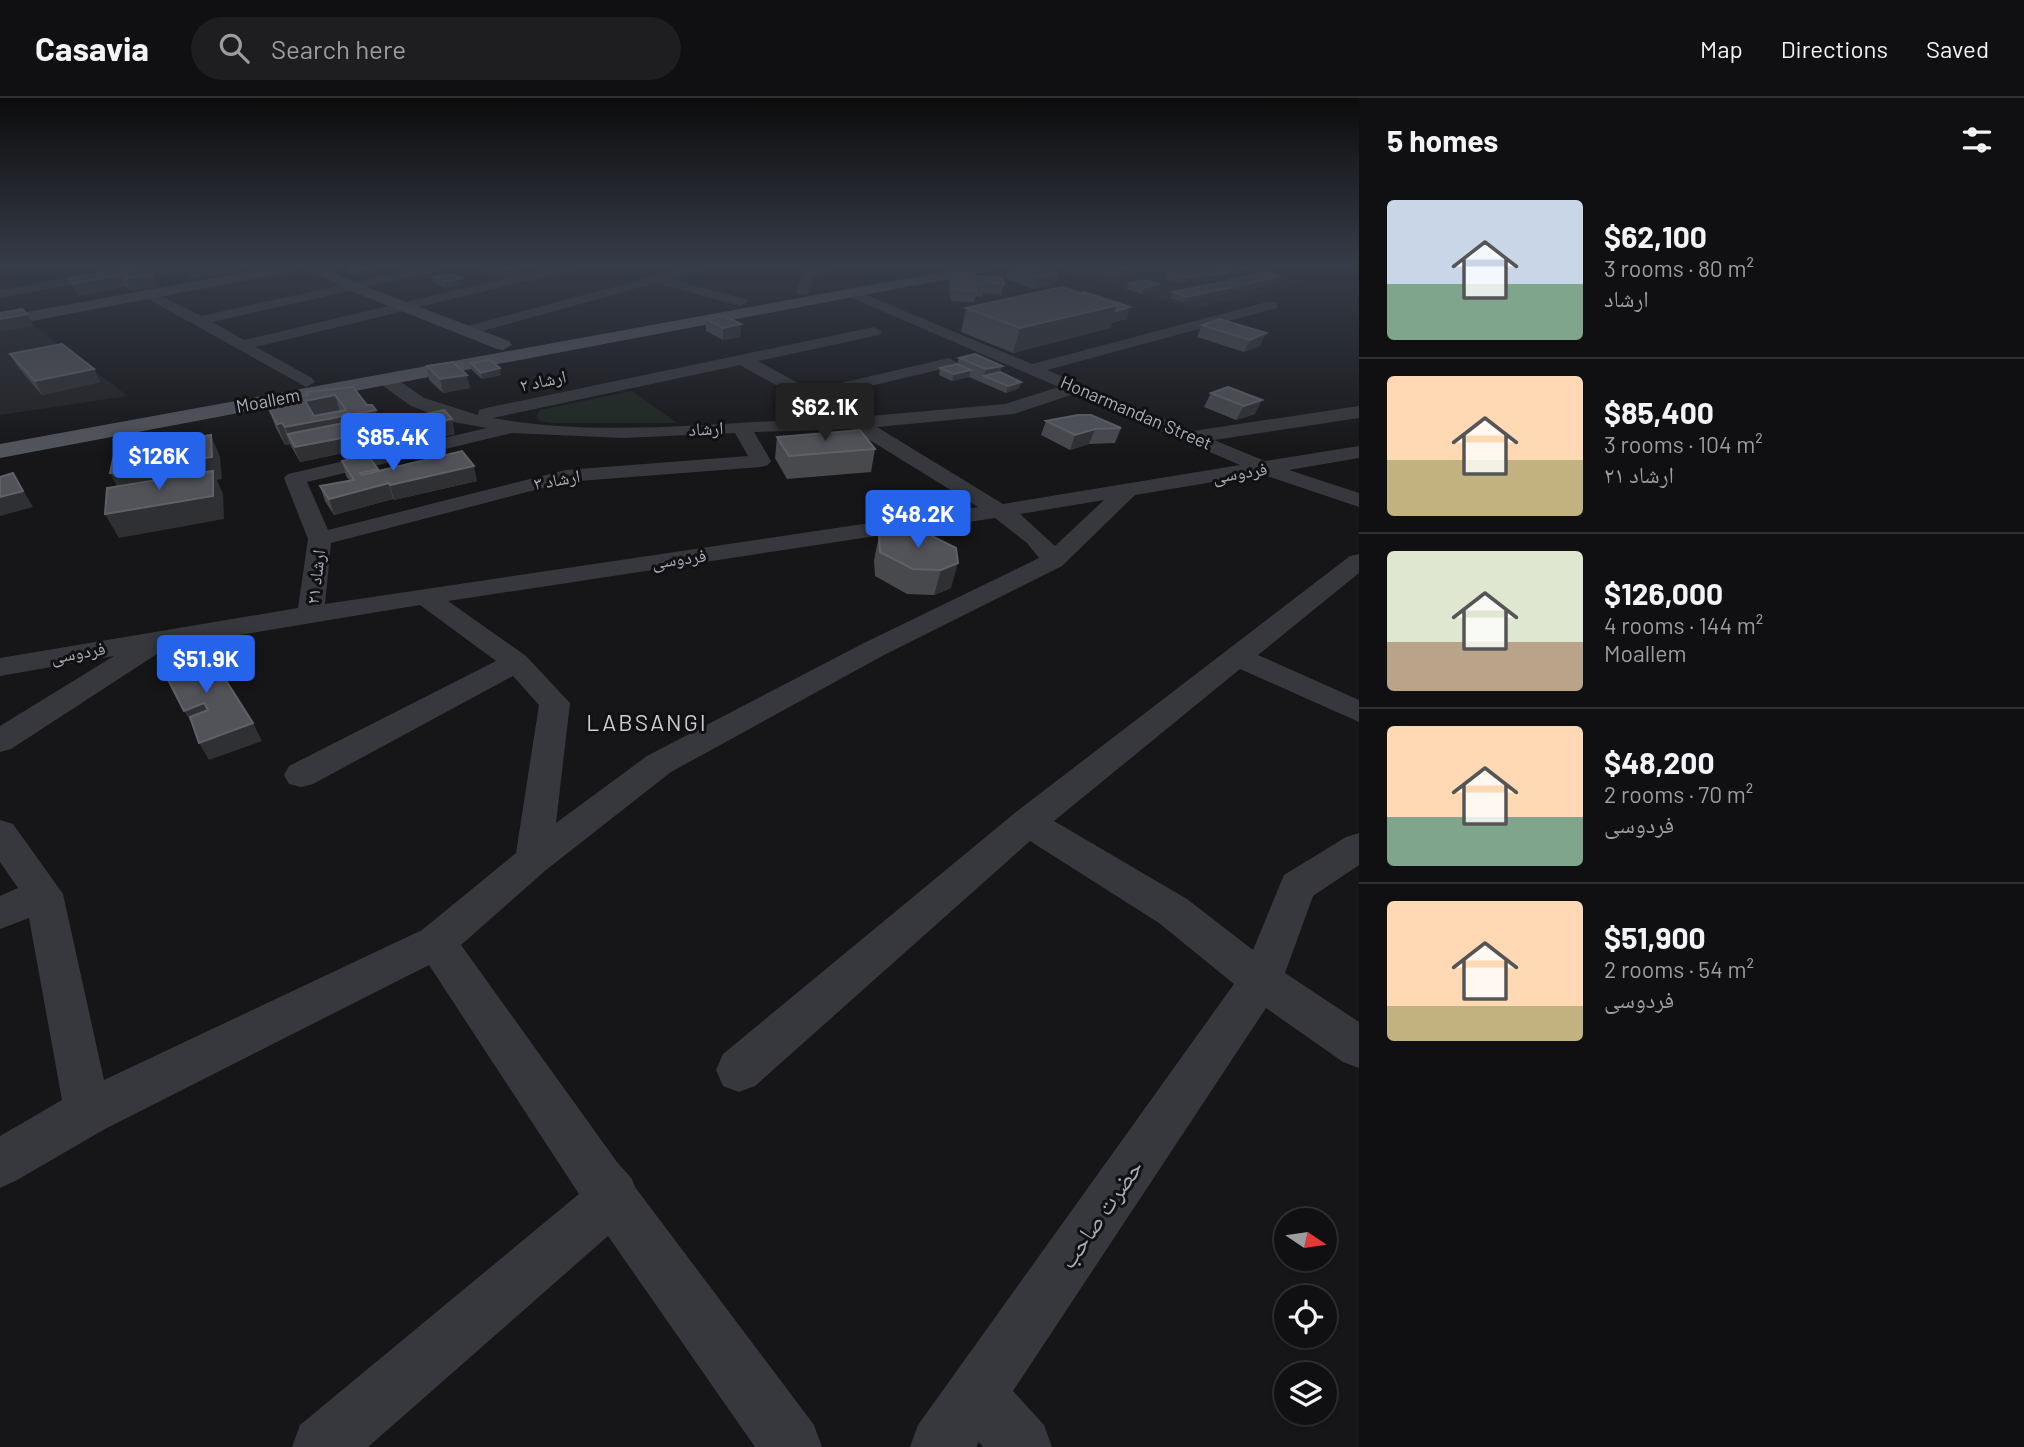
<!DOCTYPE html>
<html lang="en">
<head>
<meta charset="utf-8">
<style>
	:root { --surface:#101012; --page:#1e1e20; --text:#f1f3f6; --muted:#9c9d9f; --line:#303032; --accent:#2563eb }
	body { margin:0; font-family:Barlow,"Noto Naskh Arabic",sans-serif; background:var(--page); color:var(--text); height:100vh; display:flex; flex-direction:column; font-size:26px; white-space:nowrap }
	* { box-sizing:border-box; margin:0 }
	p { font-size:23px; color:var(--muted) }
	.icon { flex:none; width:38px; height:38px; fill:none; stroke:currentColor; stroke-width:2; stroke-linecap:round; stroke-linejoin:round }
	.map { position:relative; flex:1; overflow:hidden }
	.side { display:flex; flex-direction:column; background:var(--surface); width:665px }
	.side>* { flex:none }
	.needle { width:46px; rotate:103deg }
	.buttons { position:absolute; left:1274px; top:1110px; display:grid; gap:14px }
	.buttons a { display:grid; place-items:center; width:63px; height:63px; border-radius:50%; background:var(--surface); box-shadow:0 2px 5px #0004,0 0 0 2px var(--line); font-size:35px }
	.price { position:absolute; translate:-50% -60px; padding:0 16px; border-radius:7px; background:var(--accent); color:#fff; font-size:23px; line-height:46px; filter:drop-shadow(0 2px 4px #0008) }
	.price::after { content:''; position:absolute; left:50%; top:42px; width:21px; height:16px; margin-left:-10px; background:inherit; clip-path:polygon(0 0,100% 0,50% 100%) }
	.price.on { background:#222; color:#fff }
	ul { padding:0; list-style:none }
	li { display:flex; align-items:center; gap:21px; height:175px; padding:0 28px }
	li+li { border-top:2px solid var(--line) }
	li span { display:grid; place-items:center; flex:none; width:196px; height:140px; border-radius:7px; color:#555 }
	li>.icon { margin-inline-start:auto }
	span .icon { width:84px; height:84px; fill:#fffc; stroke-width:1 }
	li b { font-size:30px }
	h2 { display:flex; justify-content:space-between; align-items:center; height:84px; padding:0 28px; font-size:30px }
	header { display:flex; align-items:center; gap:42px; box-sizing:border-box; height:98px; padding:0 35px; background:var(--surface); border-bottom:2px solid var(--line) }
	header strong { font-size:33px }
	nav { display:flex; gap:38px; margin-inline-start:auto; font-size:24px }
	.search { width:490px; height:63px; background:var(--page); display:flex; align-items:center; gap:18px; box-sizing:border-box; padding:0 24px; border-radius:38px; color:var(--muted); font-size:26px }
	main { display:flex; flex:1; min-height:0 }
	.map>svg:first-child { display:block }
	.built { fill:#222225 }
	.green { fill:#1e261f }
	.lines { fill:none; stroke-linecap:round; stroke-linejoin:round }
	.street { fill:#37383d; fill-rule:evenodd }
	.secondary { fill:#45474d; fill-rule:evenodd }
	.primary { fill:#53555c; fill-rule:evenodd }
	.wall { fill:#47494d }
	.shaded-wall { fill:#2f3033 }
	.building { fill:#525359; stroke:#5f6168; stroke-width:2; fill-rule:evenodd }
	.labels { text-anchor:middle; stroke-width:6; stroke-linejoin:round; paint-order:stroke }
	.far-street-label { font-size:18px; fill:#a8adb8; stroke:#111113 }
	.neighbourhood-label { font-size:23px; letter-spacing:2px; fill:#c9ccd4; stroke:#111113 }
	.near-street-label { font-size:24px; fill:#a8adb8; stroke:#111113 }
</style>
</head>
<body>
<header>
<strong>Casavia</strong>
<div class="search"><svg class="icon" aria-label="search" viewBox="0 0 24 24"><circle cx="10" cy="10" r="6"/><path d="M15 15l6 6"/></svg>Search here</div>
<nav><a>Map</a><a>Directions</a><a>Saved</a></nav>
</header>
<main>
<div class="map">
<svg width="1359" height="1349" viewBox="0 0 1359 1349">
	<rect width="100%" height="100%" fill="#161618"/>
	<g class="built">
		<polygon points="1051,169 1240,169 1306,185 1194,211"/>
		<polygon points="28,223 34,228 128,298 0,317 0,228"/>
	</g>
	<polygon class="green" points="632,293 677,325 552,325 540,323 536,318 540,312"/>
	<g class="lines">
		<g class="street">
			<polygon points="128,169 152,169 146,173 0,200 0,192"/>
			<polygon points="423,169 444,169 438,173 212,224 244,242 554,169 574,169 572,172 256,249 312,280 315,284 306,289 141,197 148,193 153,194 201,218"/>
			<polygon points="688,169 707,169 671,181 745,201 747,204 740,208 656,185 465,238 457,233 460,230"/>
			<polygon points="818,169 834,169 814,179 808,196 798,196 796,193 803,174"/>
			<path d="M852 191 1032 266 1267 204H1277V210L1047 272 1193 333 1359 308V320L1214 342 1265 363 1359 348V360L1289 372 1359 395V409L1261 376 1135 397 1062 468 884 557 671 674 546 772 461 847 617 1064 632 1081 635 1089 814 1327 822 1349H755L608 1138 368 1349H292L300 1327 579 1096 429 867 105 1031 17 1082 0 1090V1038L62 1002 29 820 0 831V798L18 790 0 764V722L13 726 63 796 104 982 422 832 516 755 539 607 513 578 313 686 301 689 289 686 284 677 289 668 496 563 420 507 161 550 157 556 11 651 0 654V628L114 558 0 578V560L298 510 308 441 284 380 288 376 487 330 454 324 411 308 379 285 376 281 379 277H391L424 300 478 317 479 312 486 310 874 229 882 234 879 237 758 263 811 292 949 260 957 265 955 268 824 299 859 319 1005 306 1059 289 847 198V192ZM740 267 792 296 789 300 792 304H806L834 320C722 324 604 340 493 320ZM1074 296 1240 367 1003 406 877 329 1014 316ZM852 331 978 409 325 506 331 445 566 384 761 369 768 367 771 363 754 334ZM512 335 623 340 735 335 748 358 566 372 328 432 307 384ZM1104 402 1055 448 1020 416ZM995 420 1027 445 1039 460 864 545 647 658 556 725 570 605 526 558 448 503Z"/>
			<polygon points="1359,456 1359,475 1258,557 1359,602 1359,624 1240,571 1054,723 1187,801 1253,852 1284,777 1346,739 1359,735 1359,767 1313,798 1285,875 1359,924 1359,970 1343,964 1266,910 1013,1293 1044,1327 1052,1349 983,1349 979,1344 976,1349 910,1349 918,1327 1234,886 1159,825 1030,743 755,988 739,994 723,988 716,972 723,956 1016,714 1350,458"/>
		</g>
		<g class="secondary">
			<polygon points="274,169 303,169 296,173 0,229 0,219"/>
			<polygon points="304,169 322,169 356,185 509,243 512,247 503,252 497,251 346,191"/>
		</g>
		<polygon class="primary" points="969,169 998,169 991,173 0,360 0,346"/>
	</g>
	<g class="wall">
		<polygon points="115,169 138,169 152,177 157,188 131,193 125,188 78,198 69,181 118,170"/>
		<polygon points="156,169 234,169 236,173 196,180 187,175 167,178 158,174"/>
		<polygon points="346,169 375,169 376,175 358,178 347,174"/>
		<polygon points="485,169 513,169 515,175 500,178 485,173"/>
		<polygon points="1136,169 1134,173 1112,178 1103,175 1105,170"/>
		<polygon points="1158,169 1198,169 1182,173 1193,176 1194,174 1247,170 1245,176 1206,183 1196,181 1195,182 1181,185 1164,181 1166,175 1173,174 1157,170"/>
		<polygon points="1009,170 1056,186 1034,191 1006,181"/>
		<polygon points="951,176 1004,186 1001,197 983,195 982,199 976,198 974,204 951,203 949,193 950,188 949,187"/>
		<polygon points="432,179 463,186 446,190 434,185"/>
		<polygon points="1226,183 1278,184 1239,193 1236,192 1235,193 1184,204 1170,200 1173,194 1225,185"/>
		<polygon points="1128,185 1160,186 1158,192 1142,196 1126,191"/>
		<polygon points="1130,209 1126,221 1112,225 1110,230 1013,255 961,234 966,210"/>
		<polygon points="706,221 741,226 740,239 723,242 706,233"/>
		<polygon points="1202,227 1266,235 1260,248 1244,254 1197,239"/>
		<polygon points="10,256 94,271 100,284 42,297 18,269"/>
		<polygon points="959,260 1002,268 1000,274 1021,284 1019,290 1006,295 969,279 952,283 939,277 940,270 957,266"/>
		<polygon points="471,265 501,277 482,281 472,272"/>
		<polygon points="427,268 470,290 443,295 429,282"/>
		<polygon points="353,289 380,327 387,346 300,364 290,346 285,347 276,330 268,309 281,307 279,302"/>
		<polygon points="1228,289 1255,316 1236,322 1204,309 1211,295"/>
		<polygon points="396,322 455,336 407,346 400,336"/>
		<polygon points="1046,323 1121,330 1115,345 1089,346 1070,352 1041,337"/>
		<polygon points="777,339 875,351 871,374 787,381 775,360"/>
		<polygon points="342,363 378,373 477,383 394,402 393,401 334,417 325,403 320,388 349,382 346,378"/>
		<polygon points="924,434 951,490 934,497 907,496 875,478 874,462 879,438"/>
	</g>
	<g class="shaded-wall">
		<polygon points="163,169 184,169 187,175 167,178"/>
		<polygon points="192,169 234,169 236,173 196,180"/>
		<polygon points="375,169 376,175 358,178 356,173"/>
		<polygon points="396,169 411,169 396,172"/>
		<polygon points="515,169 515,175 500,178 499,172"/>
		<polygon points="1136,169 1134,173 1112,178 1114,172"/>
		<polygon points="1176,169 1198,169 1174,174"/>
		<polygon points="1247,170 1245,176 1206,183 1208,178"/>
		<polygon points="1059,175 1056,186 1034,191 1038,180"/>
		<polygon points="120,177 125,188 78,198 73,186"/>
		<polygon points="152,177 157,188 131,193 126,181"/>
		<polygon points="1197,177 1195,182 1181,185 1183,180"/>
		<polygon points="1280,178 1278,184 1239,193 1242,187"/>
		<polygon points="462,180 463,186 446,190 444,184"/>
		<polygon points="1160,186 1158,192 1142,196 1144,190"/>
		<polygon points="1238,188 1235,193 1184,204 1186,199"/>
		<polygon points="1118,207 1130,209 1126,221 1112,225 1110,230 1013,255 1020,230"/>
		<polygon points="27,216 34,228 0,234 0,221"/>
		<polygon points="741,226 740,239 723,242 723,230"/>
		<polygon points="1266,235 1260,248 1244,254 1250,242"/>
		<polygon points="1002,268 998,281 984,278 986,271"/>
		<polygon points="500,270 501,277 482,281 481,275"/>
		<polygon points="94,271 100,284 42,297 35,283"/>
		<polygon points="971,272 969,279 952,283 954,276"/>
		<polygon points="467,277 470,290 443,295 440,281"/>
		<polygon points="1021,284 1019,290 1006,295 1008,288"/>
		<polygon points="335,297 341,318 312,324 305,303"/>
		<polygon points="1262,302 1255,316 1236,322 1244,308"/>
		<polygon points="376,312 381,332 384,332 387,346 300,364 285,329"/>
		<polygon points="452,321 455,336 407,346 404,332"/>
		<polygon points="282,325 290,346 285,347 277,326"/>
		<polygon points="1095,331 1089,346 1070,352 1075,337"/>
		<polygon points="211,337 220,359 222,381 217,382 223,396 224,421 119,440 105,416 122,398 110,375"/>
		<polygon points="474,368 477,383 394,402 390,387"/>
		<polygon points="378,371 382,386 365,390 360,375"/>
		<polygon points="13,375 33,409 0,418 0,399"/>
		<polygon points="389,385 393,401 334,417 329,401"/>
		<polygon points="958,465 951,490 934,497 941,472"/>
		<polygon points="204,605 214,623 195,630 184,613"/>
		<polygon points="253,625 262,643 209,662 199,645"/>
	</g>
	<g class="building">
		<polygon points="124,169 138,169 152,177 126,181 120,177 73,186 69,181"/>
		<polygon points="346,169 375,169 356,173"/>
		<polygon points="488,169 515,169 499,172"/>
		<polygon points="1016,169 1037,169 1059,175 1038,180 1009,170"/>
		<polygon points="1111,169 1133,169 1114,172 1105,170"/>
		<polygon points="1221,169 1242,169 1247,170 1208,178 1194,174"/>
		<polygon points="1181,172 1197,177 1183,180 1166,175"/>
		<polygon points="1265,174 1280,178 1242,187 1226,183"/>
		<polygon points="450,176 462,180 444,184 432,179"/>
		<polygon points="951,176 1003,180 1004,186 985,184 985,187 975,186 977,193 953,191 951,181 959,180"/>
		<polygon points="1144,182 1160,186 1144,190 1128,185"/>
		<polygon points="1222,184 1238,188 1186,199 1173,194"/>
		<polygon points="1062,189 1118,207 1020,230 966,210"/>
		<polygon points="1084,194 1130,209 1116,213 1118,207 1081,195"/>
		<polygon points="22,211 27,216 0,221 0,215"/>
		<polygon points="724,218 741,226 723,230 706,221"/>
		<polygon points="1219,221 1266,235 1250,242 1202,227"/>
		<polygon points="62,246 94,271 35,283 10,256"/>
		<polygon points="975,256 1002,268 986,271 959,260"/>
		<polygon points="490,262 500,270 481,275 471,265"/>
		<polygon points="453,264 467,277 440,281 427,268"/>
		<polygon points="957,266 971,272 954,276 940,270"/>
		<polygon points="1000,274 1021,284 1008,288 984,278"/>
		<path d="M353 289 367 307H372L376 312 285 329 282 325 277 326 268 309 282 306 279 302 308 297 307 294ZM335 297 346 312 314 318 305 303Z"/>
		<polygon points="1228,289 1262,302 1244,308 1211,295"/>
		<polygon points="444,312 452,321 404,332 396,322"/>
		<polygon points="1078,317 1091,317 1121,330 1095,331 1075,337 1046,323"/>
		<polygon points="374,319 384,332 295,349 288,336"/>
		<polygon points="860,332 875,351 789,358 777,339"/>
		<polygon points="211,337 212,359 110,375 115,352"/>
		<polygon points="462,353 474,368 390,387 389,385 329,401 320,388 354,382 342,363 368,358 378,371 360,375 362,377"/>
		<polygon points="213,373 213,398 105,416 107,390"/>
		<polygon points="13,375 23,393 0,399 0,379"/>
		<polygon points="897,432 924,434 956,450 958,465 941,472 913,471 880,454 879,438"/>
		<polygon points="206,551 253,625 199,645 190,619 208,612 204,605 184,613 161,568"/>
	</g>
	<linearGradient id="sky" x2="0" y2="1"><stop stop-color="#0c0c0d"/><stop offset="0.47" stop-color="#363c48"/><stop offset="1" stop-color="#363c48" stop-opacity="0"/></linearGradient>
	<rect width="1359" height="357" fill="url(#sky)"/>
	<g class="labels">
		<g class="far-street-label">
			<text transform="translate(543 283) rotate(-12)" y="6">ارشاد ۲</text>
			<text transform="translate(268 303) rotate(-11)" y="6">Moallem</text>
			<text transform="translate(1136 315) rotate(23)" y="6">Honarmandan Street</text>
			<text transform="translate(706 331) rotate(-3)" y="6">ارشاد</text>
			<text transform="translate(1240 375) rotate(-9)" y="6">فردوسی</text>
			<text transform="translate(557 382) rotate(-10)" y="6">ارشاد ۳</text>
			<text transform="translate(679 461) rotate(-8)" y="6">فردوسی</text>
			<text transform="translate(316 479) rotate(-83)" y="6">ارشاد ۲۱</text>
			<text transform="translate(78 555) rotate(-10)" y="6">فردوسی</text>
		</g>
		<g class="neighbourhood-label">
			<text x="647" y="633">LABSANGI</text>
		</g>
		<g class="near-street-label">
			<text transform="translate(1101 1116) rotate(-55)" y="8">حضرت صاحب</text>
		</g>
	</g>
</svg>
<div class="buttons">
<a><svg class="needle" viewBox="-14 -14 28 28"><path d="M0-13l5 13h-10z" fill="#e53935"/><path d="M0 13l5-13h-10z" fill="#9c9d9f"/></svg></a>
<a><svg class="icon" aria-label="locate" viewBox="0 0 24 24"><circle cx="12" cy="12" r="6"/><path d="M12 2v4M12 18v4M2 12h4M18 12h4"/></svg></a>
<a><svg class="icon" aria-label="layers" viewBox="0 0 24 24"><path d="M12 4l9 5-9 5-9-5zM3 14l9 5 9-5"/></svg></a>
</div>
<b class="price on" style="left:825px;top:345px">$62.1K</b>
<b class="price" style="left:393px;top:375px">$85.4K</b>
<b class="price" style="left:159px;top:394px">$126K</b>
<b class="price" style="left:918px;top:452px">$48.2K</b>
<b class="price" style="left:206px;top:597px">$51.9K</b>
</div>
<section class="side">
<h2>5 homes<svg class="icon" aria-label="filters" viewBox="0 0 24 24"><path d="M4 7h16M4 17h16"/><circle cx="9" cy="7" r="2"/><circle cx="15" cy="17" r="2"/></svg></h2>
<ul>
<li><span style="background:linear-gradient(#c9d6e8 60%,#7fa58c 0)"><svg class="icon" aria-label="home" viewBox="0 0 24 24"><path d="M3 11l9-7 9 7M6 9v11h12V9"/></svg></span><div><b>$62,100</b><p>3 rooms · 80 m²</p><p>ارشاد</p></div></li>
<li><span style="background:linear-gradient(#ffd9b3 60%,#c2b280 0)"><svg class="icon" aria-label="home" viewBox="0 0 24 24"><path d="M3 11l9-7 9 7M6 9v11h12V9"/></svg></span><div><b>$85,400</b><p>3 rooms · 104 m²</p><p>ارشاد ۲۱</p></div></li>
<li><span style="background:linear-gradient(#dfe7d0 65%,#b9a48a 0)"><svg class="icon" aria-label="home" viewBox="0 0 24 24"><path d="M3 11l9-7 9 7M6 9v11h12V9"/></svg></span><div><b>$126,000</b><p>4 rooms · 144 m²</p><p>Moallem</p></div></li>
<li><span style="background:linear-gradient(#ffd9b3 65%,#7fa58c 0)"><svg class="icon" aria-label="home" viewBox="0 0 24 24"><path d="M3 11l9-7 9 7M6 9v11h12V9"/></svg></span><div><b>$48,200</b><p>2 rooms · 70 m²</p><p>فردوسی</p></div></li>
<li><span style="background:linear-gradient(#ffd9b3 75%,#c2b280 0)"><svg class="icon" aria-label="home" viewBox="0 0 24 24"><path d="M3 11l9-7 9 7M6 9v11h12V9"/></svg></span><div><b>$51,900</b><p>2 rooms · 54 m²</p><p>فردوسی</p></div></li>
</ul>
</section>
</main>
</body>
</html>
